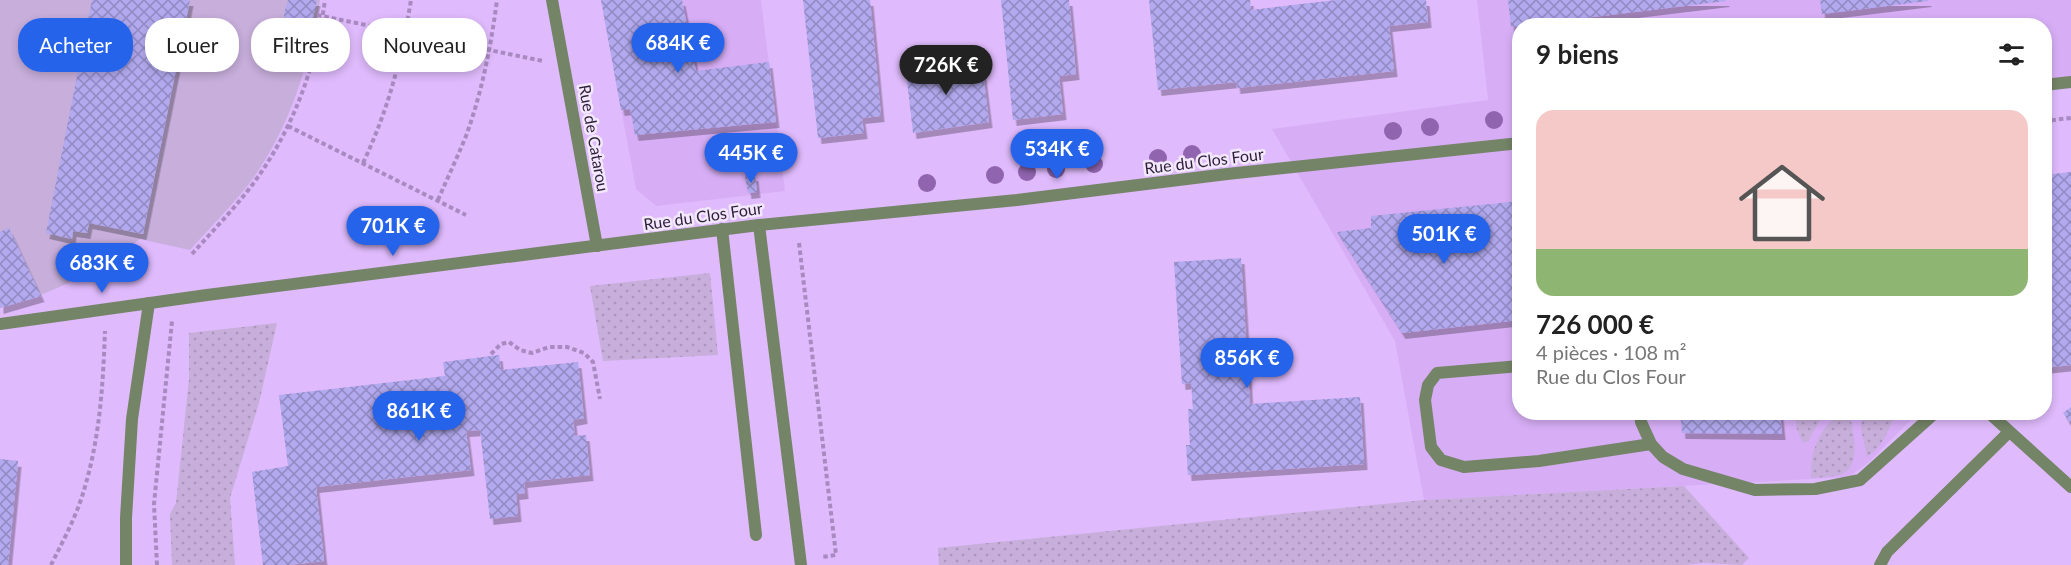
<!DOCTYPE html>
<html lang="fr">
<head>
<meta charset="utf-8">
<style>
	:root { --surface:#fff; --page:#f2f2f2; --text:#222; --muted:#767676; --accent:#2563eb }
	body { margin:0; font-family:Lato,sans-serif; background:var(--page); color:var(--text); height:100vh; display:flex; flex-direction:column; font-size:22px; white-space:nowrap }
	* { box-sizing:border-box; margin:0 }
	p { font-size:20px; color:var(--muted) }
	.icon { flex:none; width:33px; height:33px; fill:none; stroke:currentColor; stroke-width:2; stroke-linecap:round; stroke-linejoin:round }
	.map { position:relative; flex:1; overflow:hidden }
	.details { position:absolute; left:1512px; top:18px; width:540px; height:402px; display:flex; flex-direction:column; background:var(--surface); border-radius:24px; box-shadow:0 3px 9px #0003 }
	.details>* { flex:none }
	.top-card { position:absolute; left:18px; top:18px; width:570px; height:54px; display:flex; gap:12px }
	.price { position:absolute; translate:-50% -51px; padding:0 14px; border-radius:21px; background:var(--accent); color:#fff; font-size:20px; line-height:39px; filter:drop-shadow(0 2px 3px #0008) }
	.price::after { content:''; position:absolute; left:50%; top:36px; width:18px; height:14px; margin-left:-9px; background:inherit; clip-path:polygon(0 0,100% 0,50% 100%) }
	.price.selected { background:#222; color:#fff }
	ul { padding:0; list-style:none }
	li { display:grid; align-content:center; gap:12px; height:318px; padding:0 24px }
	li span { display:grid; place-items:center; height:186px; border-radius:18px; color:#555 }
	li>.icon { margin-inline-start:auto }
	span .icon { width:108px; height:108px; fill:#fffc; stroke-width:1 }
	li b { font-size:26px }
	h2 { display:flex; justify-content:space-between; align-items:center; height:72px; padding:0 24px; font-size:26px }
	.tag { padding:0 21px; border-radius:24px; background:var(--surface); box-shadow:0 3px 9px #0003; font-size:21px; line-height:54px }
	.tag.selected { background:var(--accent); color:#fff }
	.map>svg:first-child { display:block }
	.built { fill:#d7aef6 }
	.grass { fill:url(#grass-dots) }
	.garden { fill:#c7aedb }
	.building { fill:url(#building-cross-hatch); filter:url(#shadow) }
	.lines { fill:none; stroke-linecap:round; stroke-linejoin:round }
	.path { stroke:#a88ac0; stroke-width:4; stroke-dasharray:4.5 3; stroke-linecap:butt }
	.lane { stroke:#748466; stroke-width:12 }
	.street { stroke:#748466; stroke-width:12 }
	.tree { fill:#9064ae }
	.labels { text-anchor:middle; stroke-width:5; stroke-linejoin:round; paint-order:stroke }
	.street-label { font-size:16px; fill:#2d1f38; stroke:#f2e7fb }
</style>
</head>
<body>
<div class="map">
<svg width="2071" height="565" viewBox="0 0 2071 565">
	<defs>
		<pattern id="grass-dots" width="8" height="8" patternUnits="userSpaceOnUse" patternTransform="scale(1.5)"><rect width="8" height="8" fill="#c7aedb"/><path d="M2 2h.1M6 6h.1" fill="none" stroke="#ab95bd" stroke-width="1.8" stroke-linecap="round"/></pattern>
		<pattern id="building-cross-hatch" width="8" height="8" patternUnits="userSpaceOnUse" patternTransform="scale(1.5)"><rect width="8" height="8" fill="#b2a9ee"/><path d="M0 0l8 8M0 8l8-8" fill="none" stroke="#9189c2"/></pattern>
		<filter id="shadow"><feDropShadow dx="3.5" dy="6" stdDeviation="0" flood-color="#0004"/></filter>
	</defs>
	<rect width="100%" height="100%" fill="#dfbafc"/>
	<g class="built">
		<polygon points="601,0 761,0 785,191 656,206 636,189"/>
		<polygon points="1477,0 2071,0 2071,82 2045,85 2044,26 1520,26 1520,412 1918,413 1870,461 1849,477 1424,500 1395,341 1272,129 1488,100"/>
	</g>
	<g class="grass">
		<polygon points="710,273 718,355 603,361 590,286"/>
		<polygon points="277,323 259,403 230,498 235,565 172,565 170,514 176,503 189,379 189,333"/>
		<polygon points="1795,413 1824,413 1808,441 1803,443 1797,430"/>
		<path d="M1838 413H1848L1850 415C1853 433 1863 467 1840 475 1831 477 1820 477 1811 478 1811 447 1818 435 1838 413Z"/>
		<path d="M1862 413H1895C1889 432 1883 445 1867 457L1861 429Z"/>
		<polygon points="1684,486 1749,558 1742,565 1703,563 1684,565 939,565 938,548 1424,500"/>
	</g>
	<path class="garden" d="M0 0H320C310 62 291 124 254 177 235 203 211 226 190 250L140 239C99 271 50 295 0 308Z"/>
	<g class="building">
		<polygon points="92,0 190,0 143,234 89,223 87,233 73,231 72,239 46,233"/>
		<polygon points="288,0 317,0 302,62 290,48 285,32 284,14"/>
		<polygon points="601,0 682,0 696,71 769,62 776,122 635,135 630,109 621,110"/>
		<polygon points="803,0 870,0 881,116 862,118 864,133 818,138"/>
		<polygon points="1001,0 1069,0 1076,74 1059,76 1063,114 1013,120"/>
		<polygon points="1149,0 1250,0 1251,10 1336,0 1426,0 1428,22 1389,26 1394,71 1237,88 1236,82 1158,90"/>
		<polygon points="1508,0 1726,0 1726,1 1511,27"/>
		<polygon points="1820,0 1928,0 1928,1 1822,14"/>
		<polygon points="953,60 953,68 982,65 989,122 913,133 905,63"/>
		<polygon points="2071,172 2071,365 2044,368 2044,175"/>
		<polygon points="755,175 757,192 748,193 745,176"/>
		<polygon points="1520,201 1520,320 1402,333 1337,232 1371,228 1371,216"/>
		<polygon points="9,228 41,296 0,308 0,232"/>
		<polygon points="1241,258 1250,404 1360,397 1364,464 1188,475 1186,445 1190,445 1188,409 1193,409 1191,383 1182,384 1174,262"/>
		<polygon points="499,355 501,370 578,362 584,418 573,420 575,436 586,435 590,475 524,482 525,493 516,494 518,516 490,519 480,430 466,431 471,470 316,487 324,561 288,565 263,565 252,472 288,466 279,395 445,376 443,362"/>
		<polygon points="2071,407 2071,420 2069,422 2063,413"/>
		<polygon points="1680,412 1780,412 1782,434 1682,433"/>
		<polygon points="0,459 18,461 8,565 0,565"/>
	</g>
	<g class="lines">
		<g class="path">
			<polyline points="317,15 543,61"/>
			<polyline points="2044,121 2071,118"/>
			<polyline points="288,126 466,215"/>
			<path d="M363 163C389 108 401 60 411 0"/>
			<path d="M438 200C447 179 457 158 466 136 482 92 491 46 497 0"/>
			<polyline points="799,243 836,555 822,557"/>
			<path d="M192 254C217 226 244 199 264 168 297 118 317 60 325 0"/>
			<polyline points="491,354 501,344 509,342 520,350 532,353 549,347 567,347 584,353 593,362 600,399"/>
			<path d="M51 565C63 541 77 515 84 490 100 437 103 385 105 331"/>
			<polyline points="157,565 154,504 172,321"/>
		</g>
		<g class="lane">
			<polyline points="759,225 801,565"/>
			<polyline points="722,229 756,535"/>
			<polyline points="1520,366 1437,373 1428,385 1425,400 1431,447 1441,460 1464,467 1539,461 1651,444"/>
			<polyline points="1640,412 1641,422 1651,444 1663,457 1683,469 1755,490 1815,489 1860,480 1936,412"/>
			<polyline points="126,565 126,518 132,419 149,303"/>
			<polyline points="1880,565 1887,552 2009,432"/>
		</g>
		<g class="street">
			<polyline points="552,0 597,246"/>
			<polyline points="2044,85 2071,82"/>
			<polyline points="0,324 207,295 759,225 1017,200 1227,174 1520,143"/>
			<polyline points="1988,412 2071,487"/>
		</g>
	</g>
	<g class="tree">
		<circle cx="1494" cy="120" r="9"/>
		<circle cx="1430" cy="127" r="9"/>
		<circle cx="1393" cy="131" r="9"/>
		<circle cx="1192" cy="154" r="9"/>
		<circle cx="1158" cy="158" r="9"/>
		<circle cx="1094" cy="164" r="9"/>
		<circle cx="1056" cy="169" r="9"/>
		<circle cx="1027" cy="172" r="9"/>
		<circle cx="995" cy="175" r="9"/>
		<circle cx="927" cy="183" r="9"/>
	</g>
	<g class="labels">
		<g class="street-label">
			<text transform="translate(594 138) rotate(80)" y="6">Rue de Catarou</text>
			<text transform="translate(1204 161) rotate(-7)" y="6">Rue du Clos Four</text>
			<text transform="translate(703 216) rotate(-8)" y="6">Rue du Clos Four</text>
		</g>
	</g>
</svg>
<b class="price" style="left:678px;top:74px">684K €</b>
<b class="price selected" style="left:946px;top:96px">726K €</b>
<b class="price" style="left:1057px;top:180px">534K €</b>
<b class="price" style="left:751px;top:184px">445K €</b>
<b class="price" style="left:393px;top:257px">701K €</b>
<b class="price" style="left:1444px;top:265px">501K €</b>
<b class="price" style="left:102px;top:294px">683K €</b>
<b class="price" style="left:1247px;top:389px">856K €</b>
<b class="price" style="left:419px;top:442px">861K €</b>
<div class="top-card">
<a class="tag selected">Acheter</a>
<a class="tag">Louer</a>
<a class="tag">Filtres</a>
<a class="tag">Nouveau</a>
</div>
<section class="details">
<h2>9 biens<svg class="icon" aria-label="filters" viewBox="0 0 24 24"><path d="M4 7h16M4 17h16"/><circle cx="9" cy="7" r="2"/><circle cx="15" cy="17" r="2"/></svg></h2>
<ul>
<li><span style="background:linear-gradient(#f6c9c9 75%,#8fb573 0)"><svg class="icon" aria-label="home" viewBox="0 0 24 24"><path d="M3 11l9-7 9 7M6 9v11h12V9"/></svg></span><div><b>726 000 €</b><p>4 pièces · 108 m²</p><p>Rue du Clos Four</p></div></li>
</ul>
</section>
</div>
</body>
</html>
